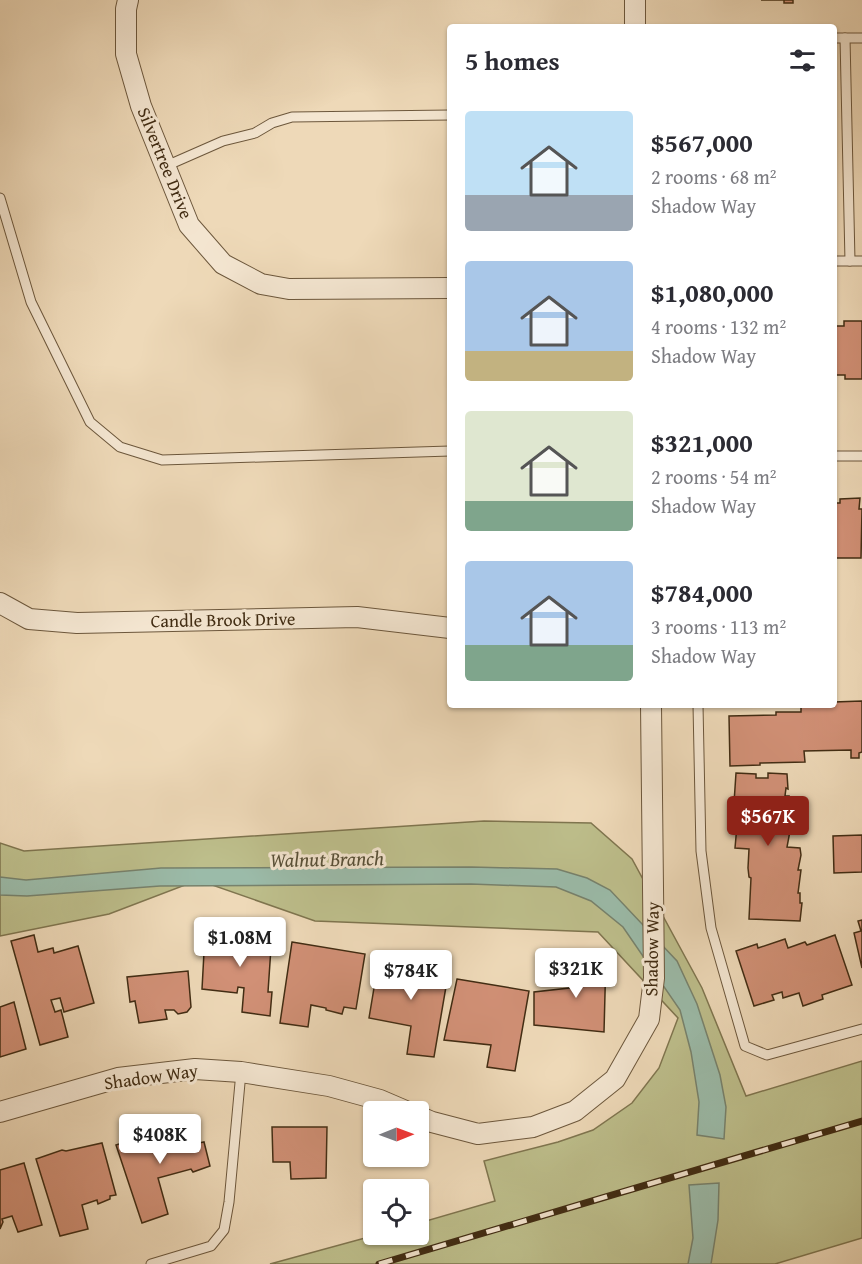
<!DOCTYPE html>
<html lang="en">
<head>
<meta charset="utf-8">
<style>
	:root { --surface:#fff; --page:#f7f7f7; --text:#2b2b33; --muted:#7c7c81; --accent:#8f2418 }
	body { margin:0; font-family:"Gentium Book Plus",serif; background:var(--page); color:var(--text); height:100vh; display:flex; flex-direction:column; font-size:22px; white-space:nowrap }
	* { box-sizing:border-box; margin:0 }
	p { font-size:20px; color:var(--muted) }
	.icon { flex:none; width:33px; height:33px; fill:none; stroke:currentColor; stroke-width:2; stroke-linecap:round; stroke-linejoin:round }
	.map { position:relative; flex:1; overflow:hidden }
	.side { position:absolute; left:447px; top:24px; width:390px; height:684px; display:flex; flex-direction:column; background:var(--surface); border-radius:6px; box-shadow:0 2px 4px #0004 }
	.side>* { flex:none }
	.needle { width:39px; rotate:89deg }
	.buttons { position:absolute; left:363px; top:1101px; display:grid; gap:12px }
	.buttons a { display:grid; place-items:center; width:66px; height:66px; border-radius:6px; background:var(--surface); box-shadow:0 2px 4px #0004; font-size:30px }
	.price { position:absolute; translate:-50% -51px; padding:0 14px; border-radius:6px; background:#fff; color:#222; font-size:20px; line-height:39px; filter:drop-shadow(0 2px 3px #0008) }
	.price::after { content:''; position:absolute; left:50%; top:36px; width:18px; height:14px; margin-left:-9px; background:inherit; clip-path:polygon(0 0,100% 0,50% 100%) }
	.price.current { background:var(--accent); color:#fff }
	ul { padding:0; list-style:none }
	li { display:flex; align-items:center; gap:18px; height:150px; padding:0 18px }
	li span { display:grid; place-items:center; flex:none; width:168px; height:120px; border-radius:6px; color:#555 }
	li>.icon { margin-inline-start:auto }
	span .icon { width:72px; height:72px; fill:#fffc; stroke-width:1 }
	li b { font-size:26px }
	h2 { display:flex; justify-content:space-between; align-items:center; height:72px; padding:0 18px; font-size:26px }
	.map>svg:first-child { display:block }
	.green { fill:#bdbe8b; stroke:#7f754f; stroke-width:1.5 }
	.water { fill:#9bbba9; stroke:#77826d; stroke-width:1.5 }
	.building { fill:#d19076; stroke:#412c13; stroke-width:1.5 }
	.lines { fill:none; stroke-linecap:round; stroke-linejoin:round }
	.lane-casing { stroke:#6c573c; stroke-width:11 }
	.street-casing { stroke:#6c573c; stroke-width:22 }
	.lane { stroke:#f4e6d1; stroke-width:9 }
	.street { stroke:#f4e6d1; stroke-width:20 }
	.rail-casing { stroke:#412c13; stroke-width:7 }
	.rail { stroke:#f4e6d1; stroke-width:4.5; stroke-dasharray:14; stroke-linecap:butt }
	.labels { text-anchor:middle; stroke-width:6; stroke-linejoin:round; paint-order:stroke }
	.street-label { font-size:18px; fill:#412c13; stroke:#f4e6d1 }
	.water-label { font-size:20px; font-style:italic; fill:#585038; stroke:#f4e6d1 }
</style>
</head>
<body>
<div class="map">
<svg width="862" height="1264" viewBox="0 0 862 1264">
	<rect width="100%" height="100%" fill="#eed9b8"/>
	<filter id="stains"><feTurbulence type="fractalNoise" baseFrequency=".00333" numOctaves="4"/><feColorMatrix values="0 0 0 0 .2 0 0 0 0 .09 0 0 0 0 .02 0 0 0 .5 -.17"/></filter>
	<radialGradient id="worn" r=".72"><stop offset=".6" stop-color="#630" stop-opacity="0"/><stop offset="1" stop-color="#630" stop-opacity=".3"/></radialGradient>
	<polygon class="green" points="484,821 591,823 632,859 702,988 746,1096 862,1061 862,1238 775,1264 270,1264 376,1235 418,1234 419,1223 495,1201 484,1161 558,1142 593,1130 632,1103 659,1068 678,1018 598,932 315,921 198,880 109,914 0,936 0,843 24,851"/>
	<g class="water">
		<polygon points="471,867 557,869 587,878 610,890 677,961 697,1004 720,1075 726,1107 724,1139 697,1135 699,1102 691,1052 680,1010 623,927 591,901 556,887 471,884 160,886 27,896 0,895 0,877 26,880 161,868"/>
		<polygon points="719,1183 718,1220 711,1264 688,1264 693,1238 689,1185"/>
	</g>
	<g class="building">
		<polygon points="761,0 793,0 793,3 784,3 784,0"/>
		<polygon points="844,321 862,321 862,379 845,379 845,375 834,375 834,326 844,326"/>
		<polygon points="860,498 859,509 862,509 861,558 834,558 834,503 840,503 840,499"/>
		<polygon points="862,701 862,752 859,753 859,758 851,758 851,750 804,751 805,762 760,763 760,765 730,766 729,716 776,715 776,712 801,712 801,705 834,705 834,702"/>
		<polygon points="736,773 756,774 756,778 768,778 768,773 787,774 788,789 786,788 785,796 789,796 785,820 788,820 787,830 790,831 787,847 800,848 801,855 798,870 801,870 798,893 800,893 800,903 802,903 800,921 749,919 751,878 749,877 748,868 749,849 735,848 739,803 734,803"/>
		<polygon points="862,835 862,872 834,873 833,836"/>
		<polygon points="862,920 862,968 854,933 861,931 858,921"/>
		<polygon points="247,932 272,933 268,992 272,992 270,1016 242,1012 244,988 238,987 237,993 202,989 205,934 247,937"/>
		<polygon points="34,935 38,952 53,948 54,953 78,946 94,1003 64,1012 60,998 51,1000 55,1012 61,1010 68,1037 40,1045 11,941"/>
		<polygon points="835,935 852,985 822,995 823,999 803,1006 799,993 783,998 782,992 772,995 774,1000 754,1006 736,951 757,944 758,948 785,939 788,948 805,942 807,945"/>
		<polygon points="292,942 365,954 356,1009 344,1007 342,1014 326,1010 326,1008 311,1005 308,1027 280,1023"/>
		<polygon points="576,954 606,956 604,1032 534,1025 534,992 578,987"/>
		<polygon points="379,958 449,969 434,1057 407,1054 411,1026 369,1018"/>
		<polygon points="188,971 191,1007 187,1012 178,1014 174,1010 165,1010 167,1019 139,1023 135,1001 130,1002 127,977"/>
		<polygon points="457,979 529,991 515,1071 487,1067 491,1045 444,1040"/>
		<polygon points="14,1002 26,1049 0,1057 0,1007"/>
		<polygon points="193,1121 199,1143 204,1142 210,1166 193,1172 191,1169 158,1178 168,1214 142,1223 116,1145"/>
		<polygon points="272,1127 327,1127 326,1178 291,1179 290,1162 273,1162"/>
		<polygon points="102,1143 116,1195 110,1196 110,1199 98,1204 97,1200 82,1205 88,1229 60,1236 36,1159 62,1150 66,1151"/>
		<polygon points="24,1163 42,1225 18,1232 12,1216 2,1219 3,1222 0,1229 0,1170"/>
	</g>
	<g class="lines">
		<g class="lane-casing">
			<g id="lane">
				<polyline points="834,38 862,38"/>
				<polyline points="845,38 850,261"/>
				<polyline points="166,166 223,141 255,133 272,123 292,117 450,115"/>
				<polyline points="0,198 31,302 90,422 120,447 162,460 450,451"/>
				<polyline points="834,261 862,261"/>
				<polyline points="834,456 862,456"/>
				<polyline points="698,705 701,851 711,928 745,1046 767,1055 862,1029"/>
				<polyline points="151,1264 211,1246 224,1230 229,1202 241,1072"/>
			</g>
		</g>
		<g class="street-casing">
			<g id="street">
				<polyline points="128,0 126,9 126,54 141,106 189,225 223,264 261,284 289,289 450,288"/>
				<polyline points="635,0 635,27"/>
				<polyline points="0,603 29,619 77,623 357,617 450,628"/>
				<polyline points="0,1112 118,1078 195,1069 241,1072 329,1086 380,1100 408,1112"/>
				<polyline points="418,1116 432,1122 478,1134 533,1127 575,1111 615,1079 649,1019 654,978 651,705"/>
			</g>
		</g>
		<use href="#lane" class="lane"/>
		<use href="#street" class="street"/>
		<g class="rail-casing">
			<polyline id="rail" points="379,1264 862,1121"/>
		</g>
		<use href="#rail" class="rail"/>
	</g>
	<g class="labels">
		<g class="street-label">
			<text transform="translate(165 163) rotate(68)" y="6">Silvertree Drive</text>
			<text transform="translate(223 620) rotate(-1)" y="6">Candle Brook Drive</text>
			<text transform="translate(652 949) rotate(-89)" y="6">Shadow Way</text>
			<text transform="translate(151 1077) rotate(-8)" y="6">Shadow Way</text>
		</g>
		<g class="water-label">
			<text transform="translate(327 859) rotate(-1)" y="7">Walnut Branch</text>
		</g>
	</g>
	<rect width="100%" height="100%" filter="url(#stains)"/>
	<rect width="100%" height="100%" fill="url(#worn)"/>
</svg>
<div class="buttons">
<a><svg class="needle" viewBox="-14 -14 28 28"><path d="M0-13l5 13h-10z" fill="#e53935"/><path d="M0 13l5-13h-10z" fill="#7c7c81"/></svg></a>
<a><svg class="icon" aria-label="locate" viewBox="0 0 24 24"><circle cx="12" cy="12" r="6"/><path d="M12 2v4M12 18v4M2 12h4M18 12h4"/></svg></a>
</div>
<b class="price current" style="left:768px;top:847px">$567K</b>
<b class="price" style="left:240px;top:968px">$1.08M</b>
<b class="price" style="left:576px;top:999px">$321K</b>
<b class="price" style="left:411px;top:1001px">$784K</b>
<b class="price" style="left:160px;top:1165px">$408K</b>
<section class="side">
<h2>5 homes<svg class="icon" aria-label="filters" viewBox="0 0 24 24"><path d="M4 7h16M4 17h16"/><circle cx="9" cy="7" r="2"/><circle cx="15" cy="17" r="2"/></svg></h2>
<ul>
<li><span style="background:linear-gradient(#bfe0f5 70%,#9aa5b1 0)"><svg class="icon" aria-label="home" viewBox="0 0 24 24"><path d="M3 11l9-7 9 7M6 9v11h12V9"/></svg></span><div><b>$567,000</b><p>2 rooms · 68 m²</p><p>Shadow Way</p></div></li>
<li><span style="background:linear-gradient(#a9c7e8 75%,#c2b280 0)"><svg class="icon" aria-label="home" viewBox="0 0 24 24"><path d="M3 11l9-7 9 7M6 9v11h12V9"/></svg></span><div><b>$1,080,000</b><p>4 rooms · 132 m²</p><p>Shadow Way</p></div></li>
<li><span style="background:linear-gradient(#dfe7d0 75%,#7fa58c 0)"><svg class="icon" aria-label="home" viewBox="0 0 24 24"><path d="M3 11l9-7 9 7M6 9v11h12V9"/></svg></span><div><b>$321,000</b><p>2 rooms · 54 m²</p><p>Shadow Way</p></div></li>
<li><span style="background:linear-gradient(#a9c7e8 70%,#7fa58c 0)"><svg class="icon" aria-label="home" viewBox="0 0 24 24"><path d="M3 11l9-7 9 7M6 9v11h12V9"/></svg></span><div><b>$784,000</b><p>3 rooms · 113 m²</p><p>Shadow Way</p></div></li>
</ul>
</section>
</div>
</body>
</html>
